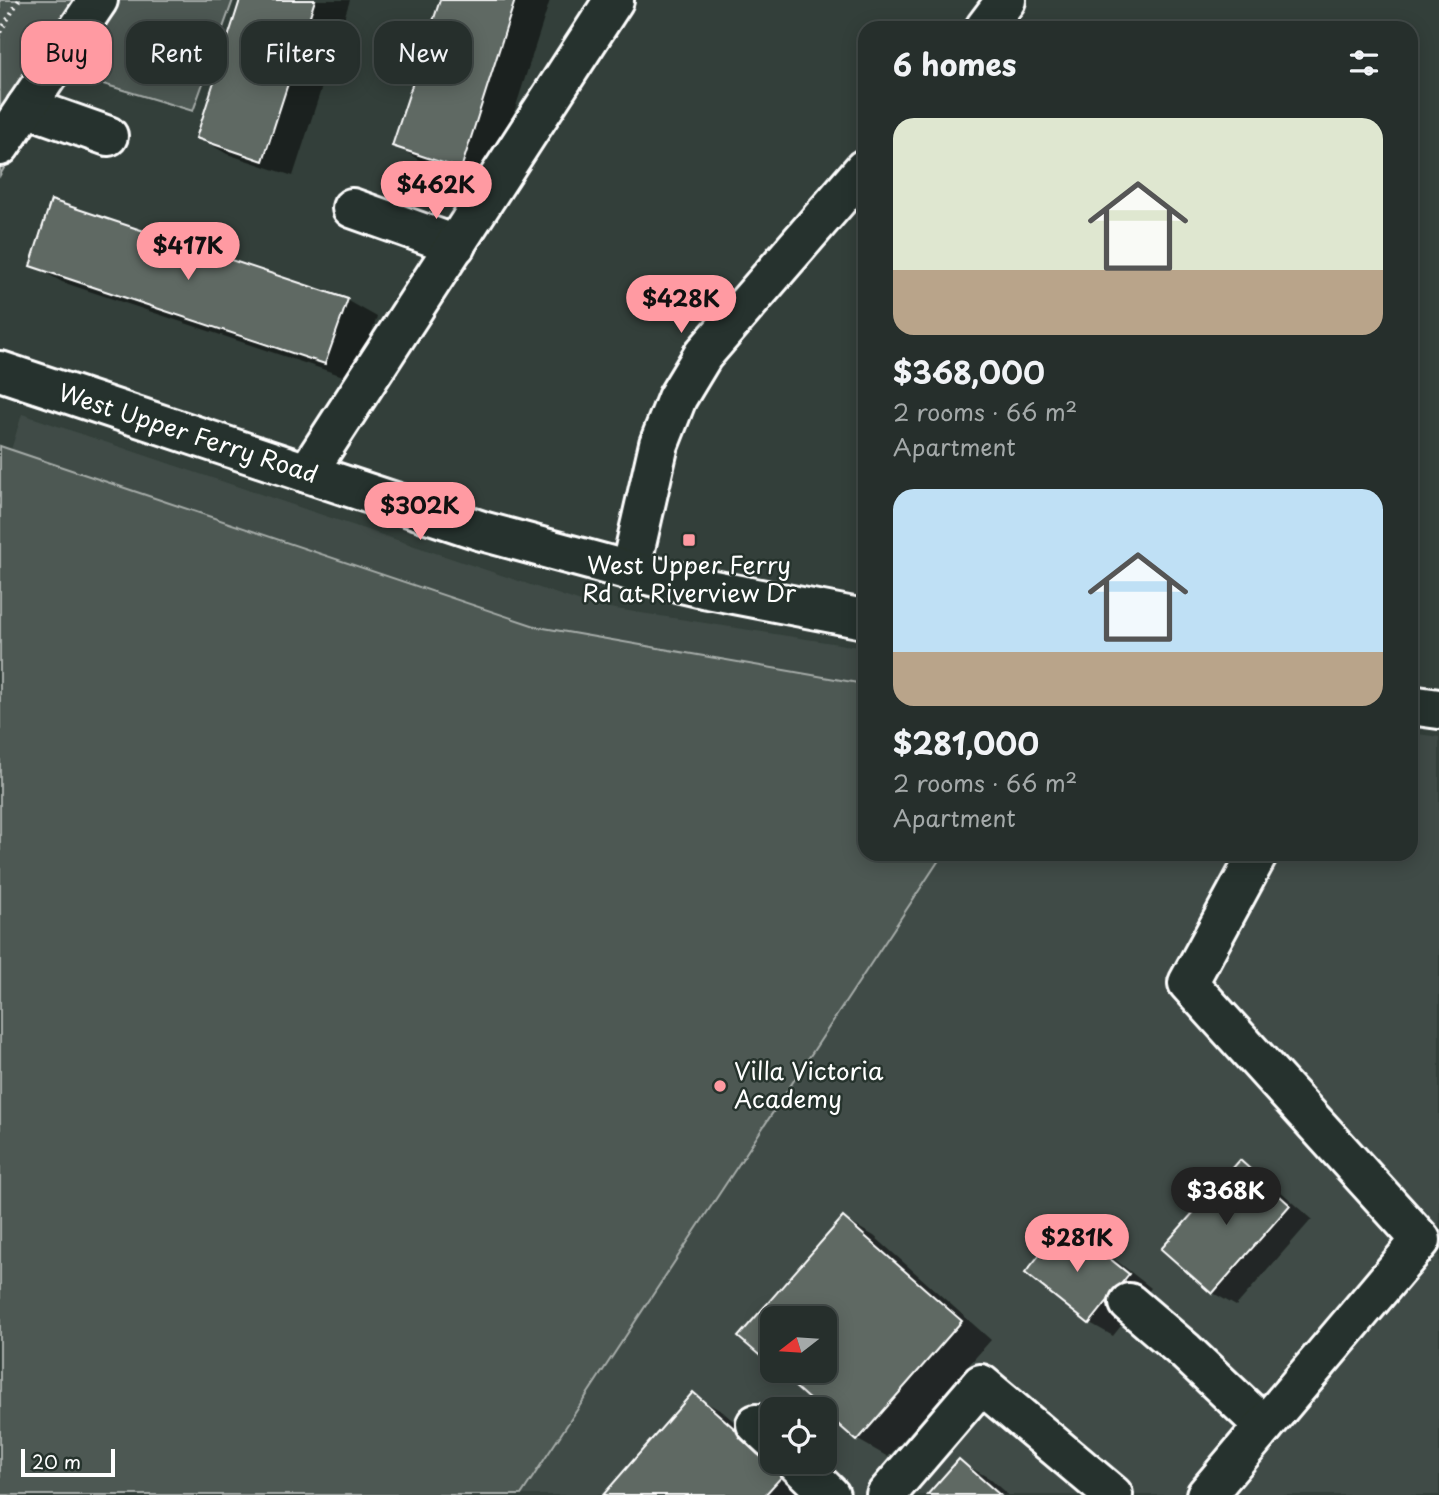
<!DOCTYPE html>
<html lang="en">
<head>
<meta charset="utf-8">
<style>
	:root { --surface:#262f2c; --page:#2e3734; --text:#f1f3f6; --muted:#a4a9a9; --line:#424a48; --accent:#ff9aa2 }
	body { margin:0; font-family:"Playpen Sans",sans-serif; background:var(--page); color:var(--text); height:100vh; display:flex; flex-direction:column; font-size:26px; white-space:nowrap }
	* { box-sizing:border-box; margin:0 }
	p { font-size:23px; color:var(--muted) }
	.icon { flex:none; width:38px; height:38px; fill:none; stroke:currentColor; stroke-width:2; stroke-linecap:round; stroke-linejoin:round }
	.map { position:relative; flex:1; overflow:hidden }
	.sheet { position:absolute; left:858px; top:21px; width:560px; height:840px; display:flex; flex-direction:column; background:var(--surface); border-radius:21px; box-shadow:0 4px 18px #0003,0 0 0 2px var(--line) }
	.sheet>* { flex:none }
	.banner { position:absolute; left:21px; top:21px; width:665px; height:63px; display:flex; gap:14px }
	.needle { width:46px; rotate:253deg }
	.controls { position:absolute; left:760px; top:1306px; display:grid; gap:14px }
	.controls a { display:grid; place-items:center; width:77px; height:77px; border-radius:14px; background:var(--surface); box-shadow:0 4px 18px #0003,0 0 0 2px var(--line); font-size:35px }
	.scale { position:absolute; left:21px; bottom:18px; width:94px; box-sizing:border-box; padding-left:7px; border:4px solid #fff; border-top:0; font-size:19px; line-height:24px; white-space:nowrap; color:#fff; -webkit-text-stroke:5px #26332d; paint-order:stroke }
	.price { position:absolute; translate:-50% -60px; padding:0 16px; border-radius:24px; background:var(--accent); color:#111; font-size:23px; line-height:46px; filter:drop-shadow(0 2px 4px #0008) }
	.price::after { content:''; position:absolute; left:50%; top:42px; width:21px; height:16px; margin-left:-10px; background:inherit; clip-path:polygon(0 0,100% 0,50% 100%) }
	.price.selected { background:#222; color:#fff }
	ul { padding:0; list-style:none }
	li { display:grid; align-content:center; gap:14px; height:371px; padding:0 35px }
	li span { display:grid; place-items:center; height:217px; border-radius:21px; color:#555 }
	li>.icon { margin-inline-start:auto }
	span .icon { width:126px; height:126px; fill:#fffc; stroke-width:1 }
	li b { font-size:30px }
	h2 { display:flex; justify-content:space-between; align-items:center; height:84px; padding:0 35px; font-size:30px }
	.tag { padding:0 24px; border-radius:21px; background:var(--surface); box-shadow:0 4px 18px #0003,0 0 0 2px var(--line); font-size:24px; line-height:63px }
	.tag.selected { background:var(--accent); color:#111 }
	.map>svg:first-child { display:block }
	.built { fill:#404c47; fill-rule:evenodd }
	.green { fill:#4d5853; stroke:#a6aca9; stroke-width:2 }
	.shadow { fill:#0007 }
	.building { fill:#5f6964; stroke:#fff; stroke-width:2 }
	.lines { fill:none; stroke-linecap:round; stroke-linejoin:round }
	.minor-casing { stroke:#fff; stroke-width:44 }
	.major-casing { stroke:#fff; stroke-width:44 }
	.path { stroke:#fff; stroke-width:4.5; stroke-dasharray:2 5; stroke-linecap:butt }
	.minor { stroke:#26332d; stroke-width:38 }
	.major { stroke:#26332d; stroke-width:38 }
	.poi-dot { fill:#ff9aa2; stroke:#26332d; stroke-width:2.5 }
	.labels { text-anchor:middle; stroke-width:5; stroke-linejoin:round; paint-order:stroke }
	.street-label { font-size:24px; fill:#fff; stroke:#26332d }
	.poi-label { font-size:24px; fill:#fff; stroke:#26332d }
</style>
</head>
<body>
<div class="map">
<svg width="1439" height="1495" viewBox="0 0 1439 1495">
	<rect width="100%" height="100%" fill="#333f3a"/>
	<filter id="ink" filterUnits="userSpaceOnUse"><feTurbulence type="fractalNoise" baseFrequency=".0143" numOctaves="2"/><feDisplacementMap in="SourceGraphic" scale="14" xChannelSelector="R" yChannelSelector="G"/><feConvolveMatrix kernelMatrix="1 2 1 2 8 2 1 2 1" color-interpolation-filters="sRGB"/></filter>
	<g filter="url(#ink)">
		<path class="built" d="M22 414 590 605 864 648V854H1410L1411 733 1439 737V1495H0V486ZM772 1318H824V1370H772ZM772 1409H824V1461H772Z"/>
		<g class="green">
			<polygon points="0,0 233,0 193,111 60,71 0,175"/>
			<polygon points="0,446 538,627 864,684 864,854 943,854 521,1495 0,1495"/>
		</g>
		<g class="shadow">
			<polygon points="242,0 350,0 293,176 227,154 198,137"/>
			<polygon points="442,0 550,0 491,184 424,163 395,145"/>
			<polygon points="32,265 347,300 377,317 355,380 62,282"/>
			<polygon points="1240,1162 1262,1175 1312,1219 1236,1306 1213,1293"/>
			<polygon points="844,1219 874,1236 991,1340 888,1457 858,1440 824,1410 824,1318 772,1318"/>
			<polygon points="1065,1225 1088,1238 1151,1288 1113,1336 1090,1323 1027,1273"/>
			<polygon points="693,1395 723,1412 772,1455 772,1461 779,1461 810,1495 605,1495"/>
			<polygon points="959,1461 989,1478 1008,1495 929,1495"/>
		</g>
		<g class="building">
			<polygon points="240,0 315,0 263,161 196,138"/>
			<polygon points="440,0 515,0 461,169 392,146"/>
			<polygon points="51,200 348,299 325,364 30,266"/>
			<polygon points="1240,1160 1290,1205 1212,1294 1161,1249"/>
			<polygon points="843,1217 962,1321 857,1441 824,1412 824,1409 820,1409 776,1370 824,1370 824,1318 772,1318 772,1366 738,1337"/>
			<polygon points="1065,1223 1129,1274 1089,1324 1025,1273"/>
			<polygon points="693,1392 785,1473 765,1495 603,1495"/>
			<polygon points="959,1459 1000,1495 927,1495"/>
		</g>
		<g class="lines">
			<g class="minor-casing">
				<g id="minor">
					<polyline points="985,28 1006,0"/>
					<polyline points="26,107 108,136"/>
					<polyline points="0,146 98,0"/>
					<polyline points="352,208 456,245"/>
					<polyline points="307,473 614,0"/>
					<polyline points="630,571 659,444 677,398 703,355 864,169"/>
					<polyline points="1129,1303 1185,1351 1264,1426"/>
					<polyline points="756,1424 772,1439"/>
					<polyline points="795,1461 830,1495"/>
					<polyline points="886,1495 981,1384 1113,1495"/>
					<polyline points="1206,1495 1421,1240 1188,983 1258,854"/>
				</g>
			</g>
			<g class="major-casing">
				<g id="major">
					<polyline points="0,371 482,531 630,571 703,588 864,619"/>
					<polyline points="1410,705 1439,709"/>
				</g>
			</g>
			<polyline class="path" points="0,32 19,0"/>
			<use href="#minor" class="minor"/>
			<use href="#major" class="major"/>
		</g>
	</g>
	<g class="poi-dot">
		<rect x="682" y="533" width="14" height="14" rx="3.5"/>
		<circle cx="720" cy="1086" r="7"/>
	</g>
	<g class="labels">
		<g class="street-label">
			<text transform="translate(188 434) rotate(18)" y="8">West Upper Ferry Road</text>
		</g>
		<g class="poi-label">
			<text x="689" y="574">West Upper Ferry<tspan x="689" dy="28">Rd at Riverview Dr</tspan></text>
			<text x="734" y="1080" text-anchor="start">Villa Victoria<tspan x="734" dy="28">Academy</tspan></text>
		</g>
	</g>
</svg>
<div class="controls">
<a><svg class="needle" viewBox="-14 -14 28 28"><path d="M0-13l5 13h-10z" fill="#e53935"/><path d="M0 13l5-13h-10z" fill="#a4a9a9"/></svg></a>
<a><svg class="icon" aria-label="locate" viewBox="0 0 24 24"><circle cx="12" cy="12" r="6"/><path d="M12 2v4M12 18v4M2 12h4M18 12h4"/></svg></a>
</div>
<div class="scale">20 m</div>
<b class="price" style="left:436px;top:221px">$462K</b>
<b class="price" style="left:188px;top:282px">$417K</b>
<b class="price" style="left:681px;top:335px">$428K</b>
<b class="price" style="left:420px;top:542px">$302K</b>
<b class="price selected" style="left:1226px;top:1227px">$368K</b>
<b class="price" style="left:1077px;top:1274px">$281K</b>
<div class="banner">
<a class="tag selected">Buy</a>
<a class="tag">Rent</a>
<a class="tag">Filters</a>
<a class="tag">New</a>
</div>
<section class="sheet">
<h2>6 homes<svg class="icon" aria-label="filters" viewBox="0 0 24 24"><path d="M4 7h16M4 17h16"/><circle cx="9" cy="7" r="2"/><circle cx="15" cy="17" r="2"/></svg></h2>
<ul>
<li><span style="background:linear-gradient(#dfe7d0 70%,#b9a48a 0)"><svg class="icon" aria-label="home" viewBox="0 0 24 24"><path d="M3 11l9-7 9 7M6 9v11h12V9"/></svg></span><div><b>$368,000</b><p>2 rooms · 66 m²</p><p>Apartment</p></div></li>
<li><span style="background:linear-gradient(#bfe0f5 75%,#b9a48a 0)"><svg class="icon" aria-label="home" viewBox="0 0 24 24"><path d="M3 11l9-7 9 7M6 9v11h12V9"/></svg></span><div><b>$281,000</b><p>2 rooms · 66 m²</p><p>Apartment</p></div></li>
</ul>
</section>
</div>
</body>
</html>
